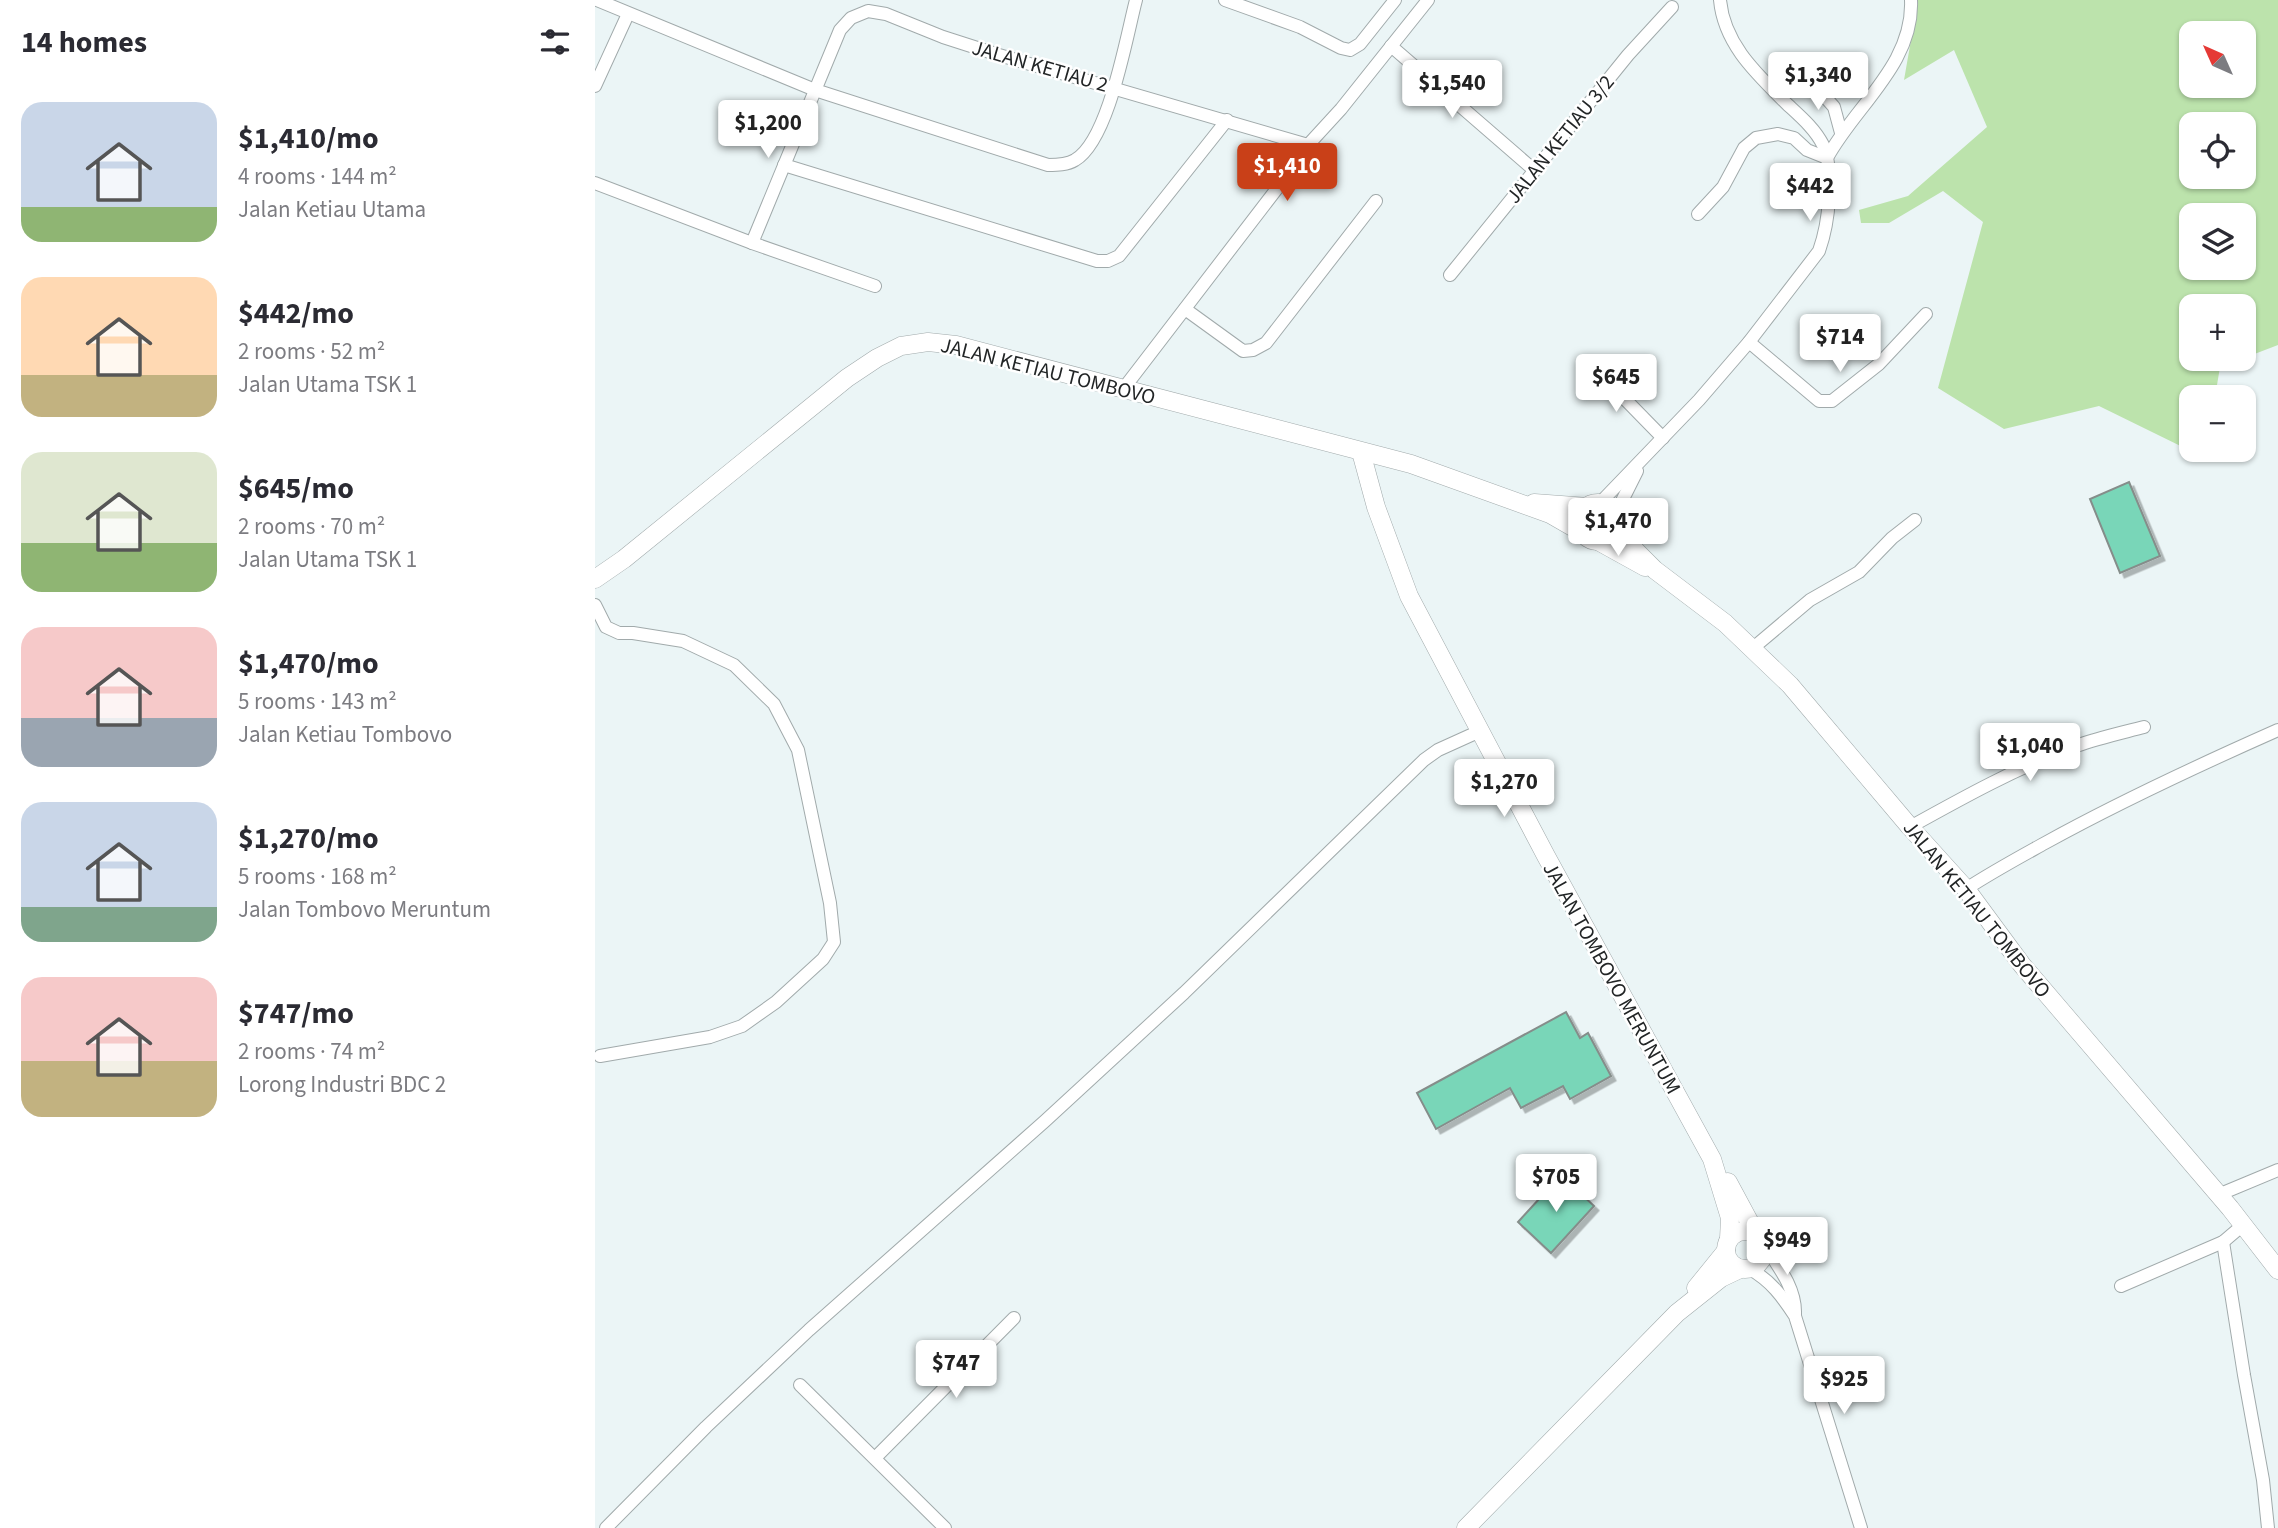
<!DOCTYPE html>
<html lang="en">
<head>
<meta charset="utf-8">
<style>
	:root { --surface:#fff; --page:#f2f2f3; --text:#2b2b33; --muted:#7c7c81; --accent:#c94018 }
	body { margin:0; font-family:"Source Sans 3",sans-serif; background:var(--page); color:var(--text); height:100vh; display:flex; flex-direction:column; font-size:26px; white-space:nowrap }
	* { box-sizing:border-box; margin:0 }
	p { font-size:23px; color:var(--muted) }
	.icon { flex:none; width:38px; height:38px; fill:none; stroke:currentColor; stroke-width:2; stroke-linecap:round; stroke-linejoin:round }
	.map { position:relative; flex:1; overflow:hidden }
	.drawer { display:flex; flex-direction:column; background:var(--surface); width:595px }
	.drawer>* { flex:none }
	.needle { width:46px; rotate:315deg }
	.controls { position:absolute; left:1584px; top:21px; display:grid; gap:14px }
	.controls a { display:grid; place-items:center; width:77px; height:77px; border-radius:14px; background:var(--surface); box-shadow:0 2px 5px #0004; font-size:35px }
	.price { position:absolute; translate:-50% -60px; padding:0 16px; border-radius:7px; background:#fff; color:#222; font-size:23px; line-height:46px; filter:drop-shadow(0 2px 4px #0008) }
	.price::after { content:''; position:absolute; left:50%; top:42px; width:21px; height:16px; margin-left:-10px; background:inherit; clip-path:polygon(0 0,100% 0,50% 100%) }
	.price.on { background:var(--accent); color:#fff }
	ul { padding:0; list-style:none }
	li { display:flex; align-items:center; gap:21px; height:175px; padding:0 21px }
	li span { display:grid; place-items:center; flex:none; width:196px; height:140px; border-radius:21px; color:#555 }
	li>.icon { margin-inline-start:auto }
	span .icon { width:84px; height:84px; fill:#fffc; stroke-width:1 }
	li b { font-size:30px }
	h2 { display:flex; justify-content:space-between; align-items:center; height:84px; padding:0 21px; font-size:30px }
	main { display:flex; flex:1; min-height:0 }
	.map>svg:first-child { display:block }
	.green { fill:#bce3ac; fill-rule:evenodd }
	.building { fill:#79d6b8; stroke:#858d8a; stroke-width:2; filter:url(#shadow) }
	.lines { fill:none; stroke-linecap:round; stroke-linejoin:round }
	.street-casing { stroke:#a1aaab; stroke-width:14 }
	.secondary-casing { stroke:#a1aaab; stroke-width:19 }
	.street { stroke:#fff; stroke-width:12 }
	.secondary { stroke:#fff; stroke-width:18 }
	.labels { text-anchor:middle; stroke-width:5; stroke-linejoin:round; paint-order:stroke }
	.street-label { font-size:21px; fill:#222526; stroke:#fff }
</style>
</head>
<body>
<main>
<section class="drawer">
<h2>14 homes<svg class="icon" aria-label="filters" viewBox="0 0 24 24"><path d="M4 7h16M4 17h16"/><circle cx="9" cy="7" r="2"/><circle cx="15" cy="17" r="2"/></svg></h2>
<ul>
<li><span style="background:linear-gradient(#c9d6e8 75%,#8fb573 0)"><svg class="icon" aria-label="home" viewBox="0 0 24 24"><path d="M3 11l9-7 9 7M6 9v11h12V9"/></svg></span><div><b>$1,410/mo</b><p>4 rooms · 144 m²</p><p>Jalan Ketiau Utama</p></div></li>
<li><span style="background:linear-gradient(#ffd9b3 70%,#c2b280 0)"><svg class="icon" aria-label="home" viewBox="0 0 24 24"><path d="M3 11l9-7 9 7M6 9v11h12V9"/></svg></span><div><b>$442/mo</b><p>2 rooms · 52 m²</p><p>Jalan Utama TSK 1</p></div></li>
<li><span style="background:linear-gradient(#dfe7d0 65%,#8fb573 0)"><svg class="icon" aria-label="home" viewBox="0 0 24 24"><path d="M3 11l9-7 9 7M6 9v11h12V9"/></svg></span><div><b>$645/mo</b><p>2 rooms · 70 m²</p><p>Jalan Utama TSK 1</p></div></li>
<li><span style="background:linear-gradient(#f6c9c9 65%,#9aa5b1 0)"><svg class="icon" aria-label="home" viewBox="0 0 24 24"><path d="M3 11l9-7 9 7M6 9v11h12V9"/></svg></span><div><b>$1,470/mo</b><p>5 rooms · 143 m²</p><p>Jalan Ketiau Tombovo</p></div></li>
<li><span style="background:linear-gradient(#c9d6e8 75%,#7fa58c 0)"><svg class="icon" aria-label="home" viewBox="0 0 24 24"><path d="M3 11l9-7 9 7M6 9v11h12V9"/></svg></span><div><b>$1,270/mo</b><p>5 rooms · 168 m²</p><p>Jalan Tombovo Meruntum</p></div></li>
<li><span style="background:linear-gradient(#f6c9c9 60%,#c2b280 0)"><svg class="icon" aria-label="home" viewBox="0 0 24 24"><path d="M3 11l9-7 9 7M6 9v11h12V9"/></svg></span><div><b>$747/mo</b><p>2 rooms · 74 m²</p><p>Lorong Industri BDC 2</p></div></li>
</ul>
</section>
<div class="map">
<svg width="1683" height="1528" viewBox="0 0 1683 1528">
	<defs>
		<filter id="shadow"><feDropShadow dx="4.5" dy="4.5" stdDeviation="0" flood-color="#0004"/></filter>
	</defs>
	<rect width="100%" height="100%" fill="#ebf5f6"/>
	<path class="green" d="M1323 0H1683V345L1649 358 1648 306H1596V359H1647L1625 367 1620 397H1596V450H1611L1610 458 1504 406 1409 429 1343 388 1388 222 1348 191 1294 223H1266L1264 210 1313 196 1392 127 1359 50 1309 80ZM1596 33H1648V86H1596ZM1596 124H1648V177H1596ZM1596 215H1648V268H1596Z"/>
	<g class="building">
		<polygon points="1534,482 1565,556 1525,573 1495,499"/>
		<polygon points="971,1012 985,1038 993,1033 1016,1076 975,1099 968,1086 926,1108 915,1088 841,1129 822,1093"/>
		<polygon points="966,1175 999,1206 956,1253 923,1222"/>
	</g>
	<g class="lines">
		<g class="street-casing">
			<g id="street">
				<path d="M2 0 220 90 453 165C462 165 472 165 480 160 514 140 531 38 541 0"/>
				<polyline points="630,0 705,27 746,48 755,50 765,44 800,0"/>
				<polyline points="796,46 939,170"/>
				<polyline points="1216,81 1239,107 1246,133"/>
				<polyline points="0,86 33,14"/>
				<polyline points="189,165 502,261 513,261 524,256 632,120"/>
				<polyline points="0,183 157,243 280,286"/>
				<path d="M1103 214 1128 187 1149 148 1161 138 1183 134 1199 138 1212 150 1232 158C1260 106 1319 64 1316 0"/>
				<polyline points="157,243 245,30 256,18 273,11 291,14 348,37 404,55 713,145"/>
				<polyline points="855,275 1033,55 1077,7"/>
				<polyline points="590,309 648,351 658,350 671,343 781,201"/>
				<polyline points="1154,342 1224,401 1237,401 1284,364 1331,314"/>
				<polyline points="1000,364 1025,394 1068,438"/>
				<polyline points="529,388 697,169 713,145 746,109 833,0"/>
				<path d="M1004 504 1104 400 1154 342 1224 251C1230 234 1233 217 1234 198 1235 182 1235 161 1228 145 1220 129 1206 117 1193 105 1163 75 1129 45 1125 0"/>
				<polyline points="1020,515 1042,471"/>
				<polyline points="0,605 11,627 24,633 38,633 88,641 139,665 179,704 203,750 235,903 239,942 228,959 216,970 181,1002 147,1026 115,1037 5,1056"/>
				<polyline points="1158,648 1215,600 1264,572 1297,538 1320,520"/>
				<path d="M1315 827C1369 797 1423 767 1481 746 1503 738 1526 733 1549 727"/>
				<path d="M1371 889C1397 872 1423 858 1450 843 1526 801 1604 765 1683 730"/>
				<polyline points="1623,1195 1683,1170"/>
				<polyline points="1628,1242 1649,1375 1668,1480 1673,1528"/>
				<path d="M1169 1245C1183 1266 1201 1288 1200 1314"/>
				<path d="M1155 1269C1176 1281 1187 1296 1200 1316L1266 1528"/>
				<polyline points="1526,1286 1628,1242 1648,1225"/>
				<polyline points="205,1385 350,1528"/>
				<polyline points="280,1458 419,1318"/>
				<polyline points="11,1528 111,1427 214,1330 450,1121 589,993 829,760 843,750 885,731"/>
			</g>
		</g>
		<g class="secondary-casing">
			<g id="secondary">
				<polyline points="766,452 781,507 814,596 951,856 1117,1159 1135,1218 1134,1239"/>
				<polyline points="939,503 993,507"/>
				<circle cx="1003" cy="522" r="19"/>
				<polyline points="1022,519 1040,550 1060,570 1130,623 1195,685 1315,827 1371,889 1427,965 1635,1208 1683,1270"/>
				<polyline points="1003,541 1050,567"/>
				<polyline points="0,579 29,559 252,378 282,358 306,346 333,342 361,345 816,464 955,514 988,533"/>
				<polyline points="1133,1182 1161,1234"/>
				<circle cx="1150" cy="1250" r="19"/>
				<polyline points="1101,1288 1131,1251"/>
				<polyline points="871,1528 1082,1313 1126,1278 1145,1269"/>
			</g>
		</g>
		<use href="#street" class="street"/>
		<use href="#secondary" class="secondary"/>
	</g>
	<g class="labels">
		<g class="street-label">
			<text transform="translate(445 66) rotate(16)" y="7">JALAN KETIAU 2</text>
			<text transform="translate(965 139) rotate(-51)" y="7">JALAN KETIAU 3/2</text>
			<text transform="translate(453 371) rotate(14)" y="7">JALAN KETIAU TOMBOVO</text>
			<text transform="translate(1382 909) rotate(51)" y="7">JALAN KETIAU TOMBOVO</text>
			<text transform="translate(1017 978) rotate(61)" y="7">JALAN TOMBOVO MERUNTUM</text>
		</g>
	</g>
</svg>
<div class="controls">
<a><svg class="needle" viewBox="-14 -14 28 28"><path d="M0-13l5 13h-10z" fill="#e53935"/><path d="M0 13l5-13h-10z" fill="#7c7c81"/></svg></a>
<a><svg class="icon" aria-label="locate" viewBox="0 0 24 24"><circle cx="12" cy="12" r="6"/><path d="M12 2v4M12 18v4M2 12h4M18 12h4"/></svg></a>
<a><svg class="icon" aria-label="layers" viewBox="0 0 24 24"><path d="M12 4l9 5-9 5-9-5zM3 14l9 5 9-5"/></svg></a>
<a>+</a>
<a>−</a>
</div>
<b class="price" style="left:1223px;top:112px">$1,340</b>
<b class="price" style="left:857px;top:120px">$1,540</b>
<b class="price" style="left:173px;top:160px">$1,200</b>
<b class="price on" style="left:692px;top:203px">$1,410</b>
<b class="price" style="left:1215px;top:223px">$442</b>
<b class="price" style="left:1245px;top:374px">$714</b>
<b class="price" style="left:1021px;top:414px">$645</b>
<b class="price" style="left:1023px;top:558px">$1,470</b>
<b class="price" style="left:1435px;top:783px">$1,040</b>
<b class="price" style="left:909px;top:819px">$1,270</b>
<b class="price" style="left:961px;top:1214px">$705</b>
<b class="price" style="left:1192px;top:1277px">$949</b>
<b class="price" style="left:361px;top:1400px">$747</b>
<b class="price" style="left:1249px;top:1416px">$925</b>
</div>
</main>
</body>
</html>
